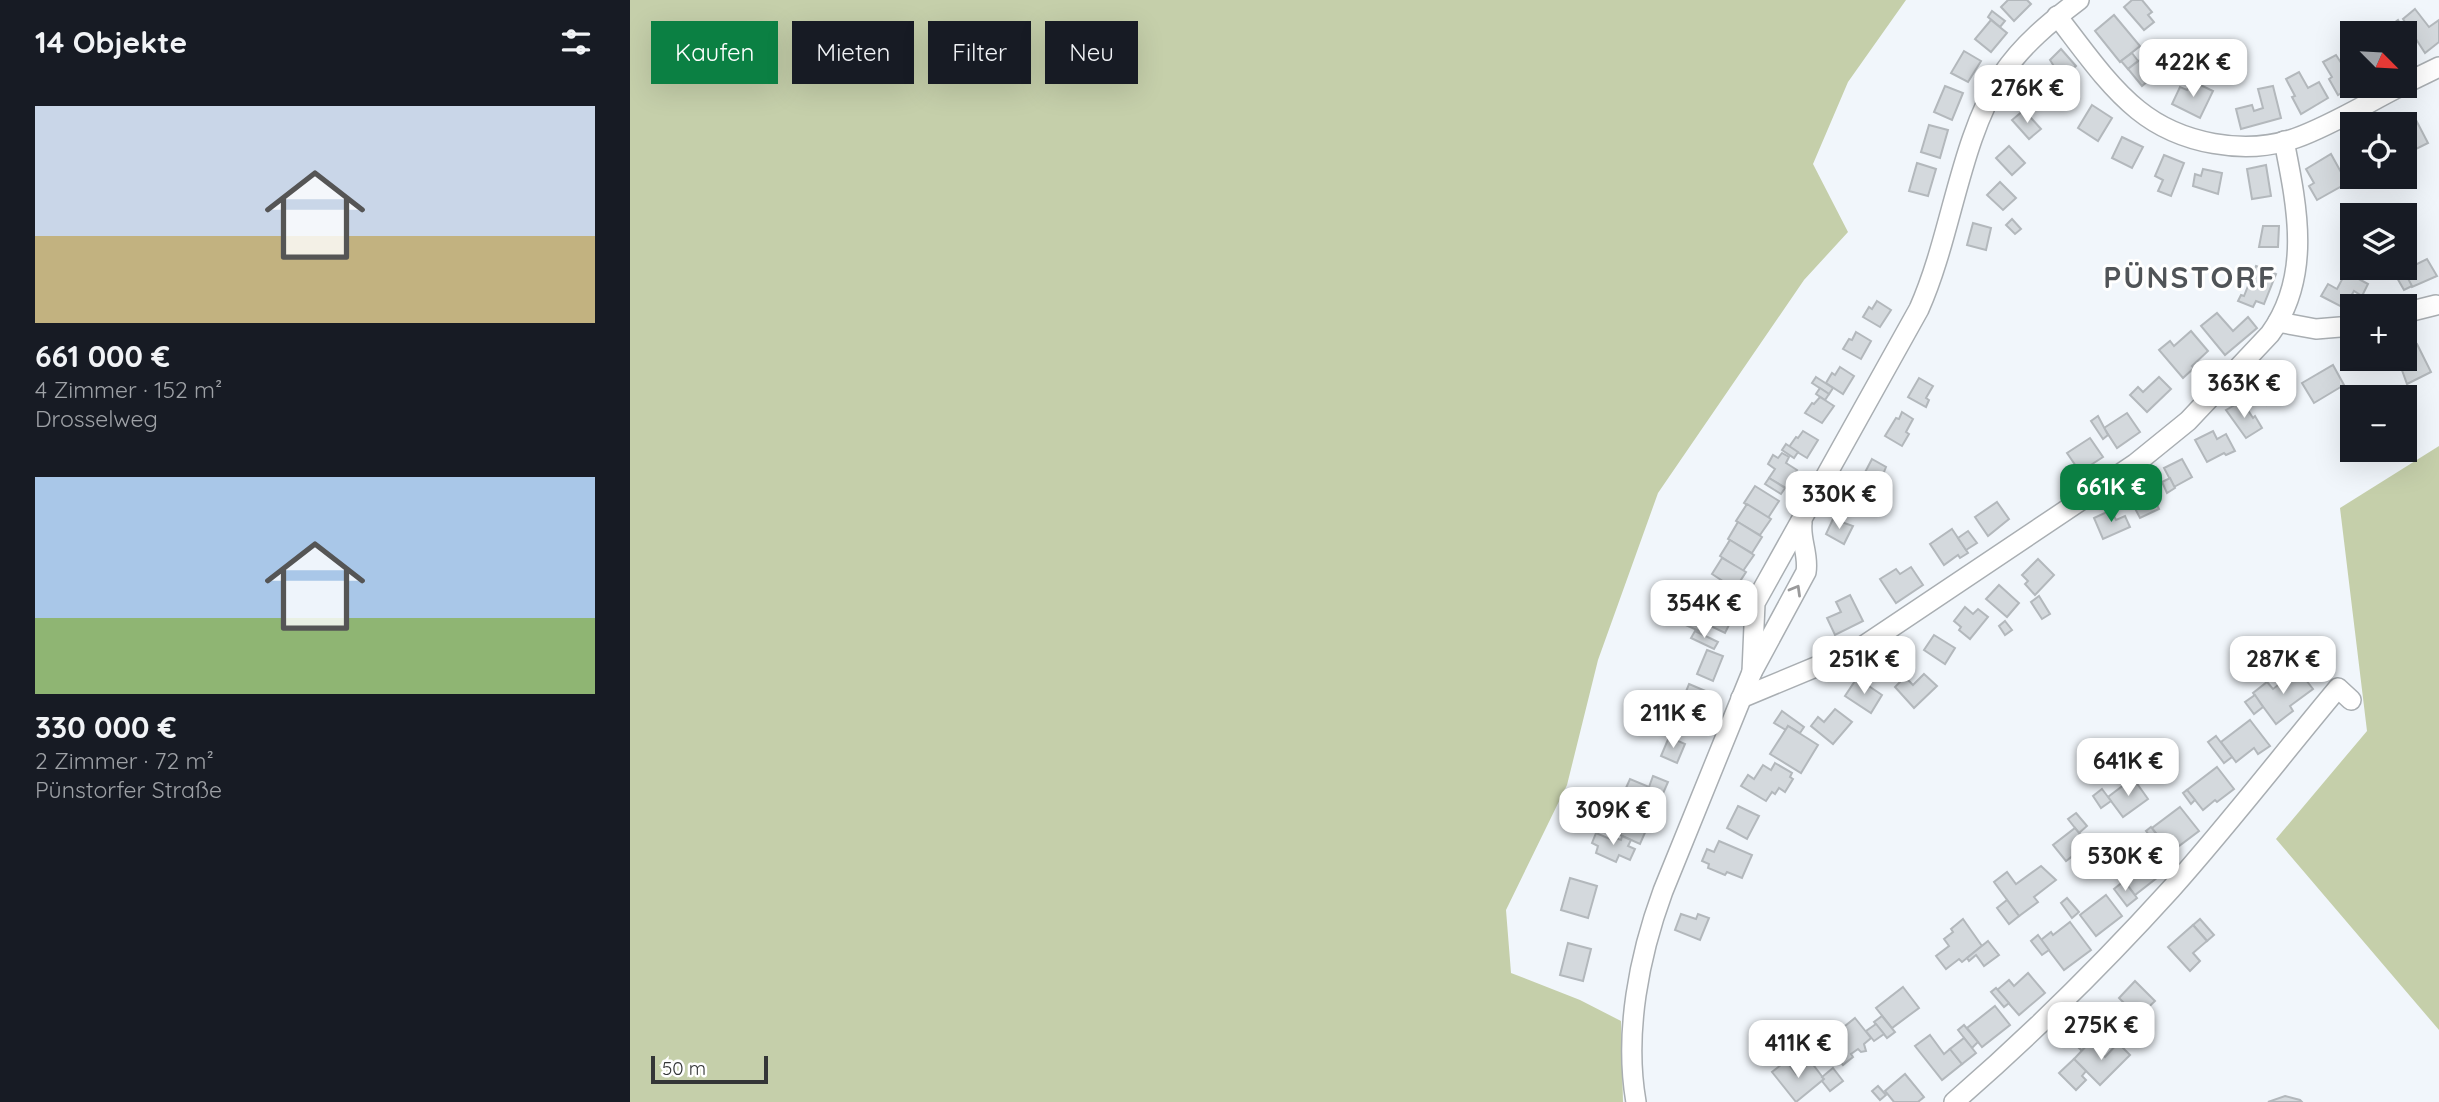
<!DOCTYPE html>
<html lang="de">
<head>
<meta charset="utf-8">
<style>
	:root { --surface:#171b24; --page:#20242c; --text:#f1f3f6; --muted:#9ea1a6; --accent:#0b8043 }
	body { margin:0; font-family:Quicksand,sans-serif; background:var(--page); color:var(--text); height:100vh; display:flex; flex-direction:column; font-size:26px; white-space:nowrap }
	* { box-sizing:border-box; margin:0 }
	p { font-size:23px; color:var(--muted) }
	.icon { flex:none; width:38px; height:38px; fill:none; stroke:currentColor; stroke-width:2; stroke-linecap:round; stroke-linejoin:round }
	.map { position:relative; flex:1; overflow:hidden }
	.panel { display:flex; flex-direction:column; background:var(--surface); width:630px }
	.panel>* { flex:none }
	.top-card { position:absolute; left:21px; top:21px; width:665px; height:63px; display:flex; gap:14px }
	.needle { width:46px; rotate:114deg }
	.controls { position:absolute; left:1710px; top:21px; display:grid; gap:14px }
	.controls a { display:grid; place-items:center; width:77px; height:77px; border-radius:0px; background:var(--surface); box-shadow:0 7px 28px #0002; font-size:35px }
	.scale { position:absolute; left:21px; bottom:18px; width:117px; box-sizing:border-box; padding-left:7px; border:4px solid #343637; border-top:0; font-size:19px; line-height:24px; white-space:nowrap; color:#343637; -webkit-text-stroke:5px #fff; paint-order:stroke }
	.price { position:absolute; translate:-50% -60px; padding:0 16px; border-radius:14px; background:#fff; color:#222; font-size:23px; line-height:46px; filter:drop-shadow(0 2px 4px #0008) }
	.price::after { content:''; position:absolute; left:50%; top:42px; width:21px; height:16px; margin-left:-10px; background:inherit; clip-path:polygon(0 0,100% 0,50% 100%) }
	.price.active { background:var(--accent); color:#fff }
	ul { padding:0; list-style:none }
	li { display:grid; align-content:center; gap:14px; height:371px; padding:0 35px }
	li span { display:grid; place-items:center; height:217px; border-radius:0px; color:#555 }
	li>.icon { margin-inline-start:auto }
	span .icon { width:126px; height:126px; fill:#fffc; stroke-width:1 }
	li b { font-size:30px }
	h2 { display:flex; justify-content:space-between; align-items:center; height:84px; padding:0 35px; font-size:30px }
	.pill { padding:0 24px; border-radius:0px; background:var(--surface); box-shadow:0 7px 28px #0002; font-size:24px; line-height:63px }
	.pill.active { background:var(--accent); color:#fff }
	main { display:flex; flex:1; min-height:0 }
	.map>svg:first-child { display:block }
	.green { fill:#c5cfaa }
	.building { fill:#d4d9dd; stroke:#b3b8bc; stroke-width:2 }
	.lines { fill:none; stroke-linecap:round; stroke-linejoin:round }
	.street-casing { stroke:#a9aeb2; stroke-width:22 }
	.street { stroke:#fff; stroke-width:19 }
	.oneway { stroke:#9a9a9b }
	.labels { text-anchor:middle; stroke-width:6; stroke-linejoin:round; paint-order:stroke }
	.district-label { font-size:30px; font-weight:bold; letter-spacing:2px; fill:#505458; stroke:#fff }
</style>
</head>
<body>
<main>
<section class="panel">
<h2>14 Objekte<svg class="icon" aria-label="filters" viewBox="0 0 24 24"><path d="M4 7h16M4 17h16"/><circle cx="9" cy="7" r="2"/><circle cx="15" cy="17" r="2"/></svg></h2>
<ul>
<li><span style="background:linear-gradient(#c9d6e8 60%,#c2b280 0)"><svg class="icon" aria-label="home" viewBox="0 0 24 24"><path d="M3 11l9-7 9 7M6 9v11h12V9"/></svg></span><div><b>661 000 €</b><p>4 Zimmer · 152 m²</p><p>Drosselweg</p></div></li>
<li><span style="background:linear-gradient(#a9c7e8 65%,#8fb573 0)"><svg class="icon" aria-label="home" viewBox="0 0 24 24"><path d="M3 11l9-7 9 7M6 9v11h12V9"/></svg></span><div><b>330 000 €</b><p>2 Zimmer · 72 m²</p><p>Pünstorfer Straße</p></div></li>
</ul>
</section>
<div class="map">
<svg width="1809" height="1102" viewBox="0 0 1809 1102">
	<rect width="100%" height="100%" fill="#f1f6fb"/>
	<g class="green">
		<polygon points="0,0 1276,0 1218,82 1183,164 1218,232 1174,280 1028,493 968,660 937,785 876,910 881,973 950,1000 991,1021 993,1102 0,1102"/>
		<polygon points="1809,446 1809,1030 1646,839 1737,731 1710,508"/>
	</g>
	<g class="building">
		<polygon points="1378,0 1397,0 1401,4 1384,21 1371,7"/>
		<polygon points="1502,0 1512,0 1522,12 1518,15 1524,22 1514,30 1494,7"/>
		<polygon points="1785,9 1799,27 1809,20 1809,42 1795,53 1773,19"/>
		<polygon points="1362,11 1375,21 1370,27 1358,17"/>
		<polygon points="1484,15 1510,46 1490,62 1465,31"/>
		<polygon points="1361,20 1377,33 1361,52 1345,39"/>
		<polygon points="1768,20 1775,32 1759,33 1756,29"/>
		<polygon points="1431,49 1446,66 1432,79 1420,60"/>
		<polygon points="1334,51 1351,61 1338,82 1321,73"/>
		<polygon points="1502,53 1508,61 1498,69 1491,61"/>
		<polygon points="1706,55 1715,69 1722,65 1723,86 1708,95 1699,79 1702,77 1693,62"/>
		<polygon points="1511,59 1525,75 1512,86 1498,69"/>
		<polygon points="1669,72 1678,88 1689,82 1698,98 1671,114 1662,97 1665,96 1656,79"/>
		<polygon points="1410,77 1425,94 1410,108 1394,91"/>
		<polygon points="1562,81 1583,91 1570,118 1542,104 1550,87 1557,90"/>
		<polygon points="1315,86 1333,93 1322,120 1304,112"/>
		<polygon points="1643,86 1651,118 1611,129 1606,109 1622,105 1624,111 1633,108 1628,89"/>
		<polygon points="1462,105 1482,118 1468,141 1448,128"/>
		<polygon points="1394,110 1411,129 1399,139 1382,120"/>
		<polygon points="1786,120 1798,143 1774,155 1774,126"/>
		<polygon points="1299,125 1318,130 1310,158 1291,152"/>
		<polygon points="1492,137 1513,147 1502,168 1482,158"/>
		<polygon points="1379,146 1395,163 1382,175 1366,158"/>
		<polygon points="1701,154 1717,183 1687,200 1679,186 1684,183 1676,169"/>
		<polygon points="1534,155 1554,163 1541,196 1528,191 1533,180 1525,176"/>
		<polygon points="1287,163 1306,169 1298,196 1279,191"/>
		<polygon points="1636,165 1641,196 1622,199 1617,169"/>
		<polygon points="1573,169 1592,173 1588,194 1563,186 1565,174 1571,176"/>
		<polygon points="1370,182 1386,198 1373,210 1357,195"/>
		<polygon points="1382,219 1391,229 1385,234 1376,225"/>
		<polygon points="1343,223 1361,228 1356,250 1337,245"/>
		<polygon points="1633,226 1649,226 1648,247 1629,247"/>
		<polygon points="1777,259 1781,267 1797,259 1807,276 1782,287 1772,268 1774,268 1774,261"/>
		<polygon points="1626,266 1646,274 1634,304 1626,301 1623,307 1608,301 1611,295 1614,296"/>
		<polygon points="1774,271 1782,286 1774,290 1766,276"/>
		<polygon points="1716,272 1738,284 1732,296 1724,291 1714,308 1691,296 1698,284 1707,289"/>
		<polygon points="1247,301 1261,310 1250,327 1233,317 1239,307 1242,309"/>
		<polygon points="1587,313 1603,331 1618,317 1627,328 1595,355 1571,326"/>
		<polygon points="1561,331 1578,351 1562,366 1564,368 1553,378 1529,350 1540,341 1544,346"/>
		<polygon points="1226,332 1241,341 1231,359 1213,349 1219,339 1222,340"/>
		<polygon points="1787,344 1801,372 1777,384 1768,359 1774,359 1774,351"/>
		<polygon points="1703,365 1714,385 1684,403 1672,383"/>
		<polygon points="1210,367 1224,376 1213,394 1196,383 1202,373 1205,375"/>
		<polygon points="1638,376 1651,397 1637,405 1625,384"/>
		<polygon points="1186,377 1203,388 1199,394 1182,383"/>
		<polygon points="1529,377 1541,389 1517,412 1500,395 1508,387 1513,392"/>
		<polygon points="1289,378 1303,386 1296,398 1299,400 1296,407 1278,397"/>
		<polygon points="1190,388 1199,394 1195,400 1186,394"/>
		<polygon points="1190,397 1204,406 1192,423 1175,413 1182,403 1184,404"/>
		<polygon points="1612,401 1623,418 1625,416 1632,428 1616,438 1596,410"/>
		<polygon points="1272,412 1283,419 1276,432 1279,434 1272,446 1255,436 1266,418 1269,419"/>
		<polygon points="1497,413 1510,432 1487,448 1474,428"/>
		<polygon points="1468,416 1478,435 1473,439 1461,421"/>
		<polygon points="1173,431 1188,440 1177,458 1159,447 1166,437 1168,438"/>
		<polygon points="1583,431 1587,439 1596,434 1605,451 1596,455 1594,453 1577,462 1565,440"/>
		<polygon points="1460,438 1473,457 1450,472 1437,453"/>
		<polygon points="1156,444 1168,452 1164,458 1152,450"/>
		<polygon points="1152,453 1159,457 1156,463 1167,470 1156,488 1139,478 1145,469 1138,464 1143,455 1148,458"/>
		<polygon points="1242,459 1256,467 1248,487 1232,478"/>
		<polygon points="1552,459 1562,477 1544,487 1534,468"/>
		<polygon points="1139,478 1155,488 1151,494 1135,484"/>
		<polygon points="1540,478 1545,488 1537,493 1532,482"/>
		<polygon points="1125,486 1149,501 1138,518 1114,503"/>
		<polygon points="1519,487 1529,509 1510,518 1499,497"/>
		<polygon points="1367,502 1379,519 1358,536 1345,517"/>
		<polygon points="1117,504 1141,519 1130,535 1106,521"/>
		<polygon points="1481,510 1486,520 1495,516 1500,527 1473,539 1464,518"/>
		<polygon points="1203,519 1223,526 1214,544 1196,534"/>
		<polygon points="1108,522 1132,537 1122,553 1098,539"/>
		<polygon points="1322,529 1338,553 1330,558 1328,555 1314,565 1300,544"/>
		<polygon points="1338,531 1347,543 1336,550 1328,538"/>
		<polygon points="1100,540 1124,555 1113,571 1090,556"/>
		<polygon points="1092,558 1116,572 1105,589 1082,574"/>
		<polygon points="1408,559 1424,575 1405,595 1395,584 1398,581 1392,575"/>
		<polygon points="1281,567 1293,585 1266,603 1250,579 1266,569 1270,574"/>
		<polygon points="1369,585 1389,603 1377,617 1356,599"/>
		<polygon points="1220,595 1233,621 1205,635 1197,618 1211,612 1206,602"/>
		<polygon points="1409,596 1420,614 1412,619 1401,602"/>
		<polygon points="1073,600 1104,615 1095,633 1064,618"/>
		<polygon points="1335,607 1343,614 1348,609 1358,617 1340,639 1329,630 1331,627 1324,621"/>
		<polygon points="1055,614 1073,623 1069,631 1051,623"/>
		<polygon points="1375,621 1382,630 1375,635 1369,626"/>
		<polygon points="1065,631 1088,642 1084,649 1061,638"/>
		<polygon points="1304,635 1325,648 1315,664 1294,650"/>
		<polygon points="1077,650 1093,656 1083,681 1067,674"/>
		<polygon points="1668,670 1683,689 1660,706 1663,711 1646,724 1623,693 1637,682 1643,689"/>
		<polygon points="1294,674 1307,686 1284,708 1265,687 1275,677 1283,685"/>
		<polygon points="1227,678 1252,695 1241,713 1215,696"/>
		<polygon points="1059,684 1078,692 1064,724 1046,716"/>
		<polygon points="1625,695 1633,707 1624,714 1615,702"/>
		<polygon points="1205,709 1222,722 1203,744 1181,726 1188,717 1194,722"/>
		<polygon points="1152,711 1174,727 1170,733 1158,726 1156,730 1144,723"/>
		<polygon points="1040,713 1056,720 1053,726 1037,719"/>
		<polygon points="1620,720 1640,746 1628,754 1624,748 1606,762 1591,742"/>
		<polygon points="1158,726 1188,745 1171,773 1140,754"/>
		<polygon points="1586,736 1602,757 1594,763 1578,742"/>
		<polygon points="1039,737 1055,744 1047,763 1031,756"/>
		<polygon points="1145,763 1162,773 1160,777 1163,779 1155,792 1149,788 1145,794 1142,792 1136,801 1111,786 1118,775 1124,779 1133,765 1141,770"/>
		<polygon points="1587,767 1604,789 1587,802 1585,800 1573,810 1557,790"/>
		<polygon points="1023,776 1038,782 1028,805 995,790 1000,779 1019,787"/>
		<polygon points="1503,778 1518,799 1493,817 1478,797"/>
		<polygon points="1472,789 1481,801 1471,808 1463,796"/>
		<polygon points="1557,790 1565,800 1561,804 1553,793"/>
		<polygon points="1013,798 1025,803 1022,812 1010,807"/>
		<polygon points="1108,806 1129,816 1117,839 1097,828"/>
		<polygon points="1010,807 1022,812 1019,818 1007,813"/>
		<polygon points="1550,807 1569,831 1541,852 1522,828"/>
		<polygon points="1001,810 1021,819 1010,844 990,835"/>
		<polygon points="1446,813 1457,826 1449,833 1438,819"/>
		<polygon points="1521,827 1532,842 1527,845 1516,831"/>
		<polygon points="1445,828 1458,844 1436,861 1423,845"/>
		<polygon points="966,833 982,840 983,837 991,840 992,836 1001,840 998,846 1005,849 1000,860 989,855 986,862 966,853 968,846 962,843"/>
		<polygon points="1089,841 1122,855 1112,878 1097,872 1095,875 1078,868 1079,864 1072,861 1077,849 1084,852"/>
		<polygon points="1513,857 1528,877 1505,895 1490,875"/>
		<polygon points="1411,866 1426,880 1404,897 1408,902 1389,916 1364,882 1377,872 1386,884"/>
		<polygon points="940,878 967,886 958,918 931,910"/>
		<polygon points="1494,881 1507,898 1497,906 1484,889"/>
		<polygon points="1476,895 1492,916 1466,936 1450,915"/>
		<polygon points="1437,898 1449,912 1442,918 1431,903"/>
		<polygon points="1377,900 1389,916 1379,924 1367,908"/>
		<polygon points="1051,914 1066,919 1068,914 1079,918 1070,940 1045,930"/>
		<polygon points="1333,919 1352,946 1332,962 1329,959 1316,969 1306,956 1319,946 1314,939 1323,932 1321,929"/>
		<polygon points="1570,919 1584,935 1577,941 1563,925"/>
		<polygon points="1440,922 1461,950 1434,970 1411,940 1421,932 1423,935"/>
		<polygon points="1563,925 1577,941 1563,953 1570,961 1560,971 1538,947"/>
		<polygon points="1408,935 1419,950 1412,955 1401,941"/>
		<polygon points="1358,941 1369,955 1354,966 1346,955 1339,961 1337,958"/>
		<polygon points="938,943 961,949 953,981 930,975"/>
		<polygon points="1398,973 1415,993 1389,1015 1367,990 1379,980 1384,986"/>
		<polygon points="1505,981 1525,1001 1508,1017 1489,998"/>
		<polygon points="1273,987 1289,1008 1262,1028 1246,1008"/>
		<polygon points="1366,988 1379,1003 1374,1007 1361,992"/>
		<polygon points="1365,1006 1380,1025 1352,1047 1337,1028"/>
		<polygon points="1472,1006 1484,1019 1452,1051 1440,1039"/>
		<polygon points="1252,1016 1265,1032 1257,1038 1244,1022"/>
		<polygon points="1507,1016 1510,1016 1519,1025 1509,1034 1499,1024"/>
		<polygon points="1225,1018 1241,1038 1234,1044 1236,1051 1231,1052 1228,1049 1221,1054 1223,1057 1213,1065 1193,1039 1203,1031 1205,1034"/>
		<polygon points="1246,1024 1254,1034 1244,1041 1236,1031"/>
		<polygon points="1334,1025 1348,1042 1342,1048 1328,1030"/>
		<polygon points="1300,1035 1314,1054 1320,1049 1332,1064 1312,1080 1285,1046"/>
		<polygon points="1334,1038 1346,1053 1332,1064 1320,1049"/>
		<polygon points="1460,1042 1475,1057 1488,1043 1500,1055 1470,1085 1444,1059"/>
		<polygon points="1444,1059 1456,1071 1452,1076 1456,1080 1446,1090 1429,1073"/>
		<polygon points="1156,1061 1166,1074 1181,1062 1194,1079 1166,1102 1142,1072"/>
		<polygon points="1203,1068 1213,1081 1200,1091 1192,1081 1194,1079 1192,1077"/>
		<polygon points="1275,1074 1294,1097 1288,1102 1264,1102 1255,1091"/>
		<polygon points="1248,1086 1256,1095 1250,1100 1242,1091"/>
		<polygon points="1655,1096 1670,1100 1672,1102 1638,1102"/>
	</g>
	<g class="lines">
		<g class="street-casing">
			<g id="street">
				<path d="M1427 16C1452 48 1477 85 1508 110 1550 144 1615 156 1666 138 1702 125 1737 103 1771 86"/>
				<polyline points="1774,84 1809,67"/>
				<polyline points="1774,313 1806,305"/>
				<polyline points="1648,322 1686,329 1722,326"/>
				<path d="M1122 672 1125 603 1289 309C1322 235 1329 142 1372 75 1392 45 1420 22 1449 0"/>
				<path d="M1111 698 1229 649 1505 464 1558 421 1640 334C1682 276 1667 206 1654 141"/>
				<path d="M1006 1102C994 1033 1009 956 1033 891L1122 672 1176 572C1179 555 1170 540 1172 523"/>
				<path d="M1324 1102C1400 1036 1473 964 1541 889 1599 824 1652 755 1708 688L1721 700"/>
			</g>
		</g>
		<use href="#street" class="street"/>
	</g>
	<defs><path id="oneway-chevron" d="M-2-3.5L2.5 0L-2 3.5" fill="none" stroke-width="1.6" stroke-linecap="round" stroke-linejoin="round" transform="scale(1.75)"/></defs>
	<use class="oneway" href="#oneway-chevron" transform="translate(1166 590) rotate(-60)"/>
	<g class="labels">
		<g class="district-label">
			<text x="1560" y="288">PÜNSTORF</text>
		</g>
	</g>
</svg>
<div class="controls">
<a><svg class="needle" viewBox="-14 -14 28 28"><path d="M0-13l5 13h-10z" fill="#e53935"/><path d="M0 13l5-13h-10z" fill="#9ea1a6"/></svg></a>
<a><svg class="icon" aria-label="locate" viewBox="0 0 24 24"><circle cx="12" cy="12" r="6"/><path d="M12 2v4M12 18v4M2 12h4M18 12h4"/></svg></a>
<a><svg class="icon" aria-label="layers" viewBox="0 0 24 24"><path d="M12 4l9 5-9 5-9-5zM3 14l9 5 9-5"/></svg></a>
<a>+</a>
<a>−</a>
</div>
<div class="scale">50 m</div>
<b class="price" style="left:1563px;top:99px">422K €</b>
<b class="price" style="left:1397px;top:125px">276K €</b>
<b class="price" style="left:1614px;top:420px">363K €</b>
<b class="price active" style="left:1481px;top:524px">661K €</b>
<b class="price" style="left:1209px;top:531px">330K €</b>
<b class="price" style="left:1074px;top:640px">354K €</b>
<b class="price" style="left:1234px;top:696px">251K €</b>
<b class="price" style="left:1653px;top:696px">287K €</b>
<b class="price" style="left:1043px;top:750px">211K €</b>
<b class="price" style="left:1498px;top:798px">641K €</b>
<b class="price" style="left:983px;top:847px">309K €</b>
<b class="price" style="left:1495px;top:893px">530K €</b>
<b class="price" style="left:1471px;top:1062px">275K €</b>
<b class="price" style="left:1168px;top:1080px">411K €</b>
<div class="top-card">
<a class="pill active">Kaufen</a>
<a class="pill">Mieten</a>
<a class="pill">Filter</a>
<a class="pill">Neu</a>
</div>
</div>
</main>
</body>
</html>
